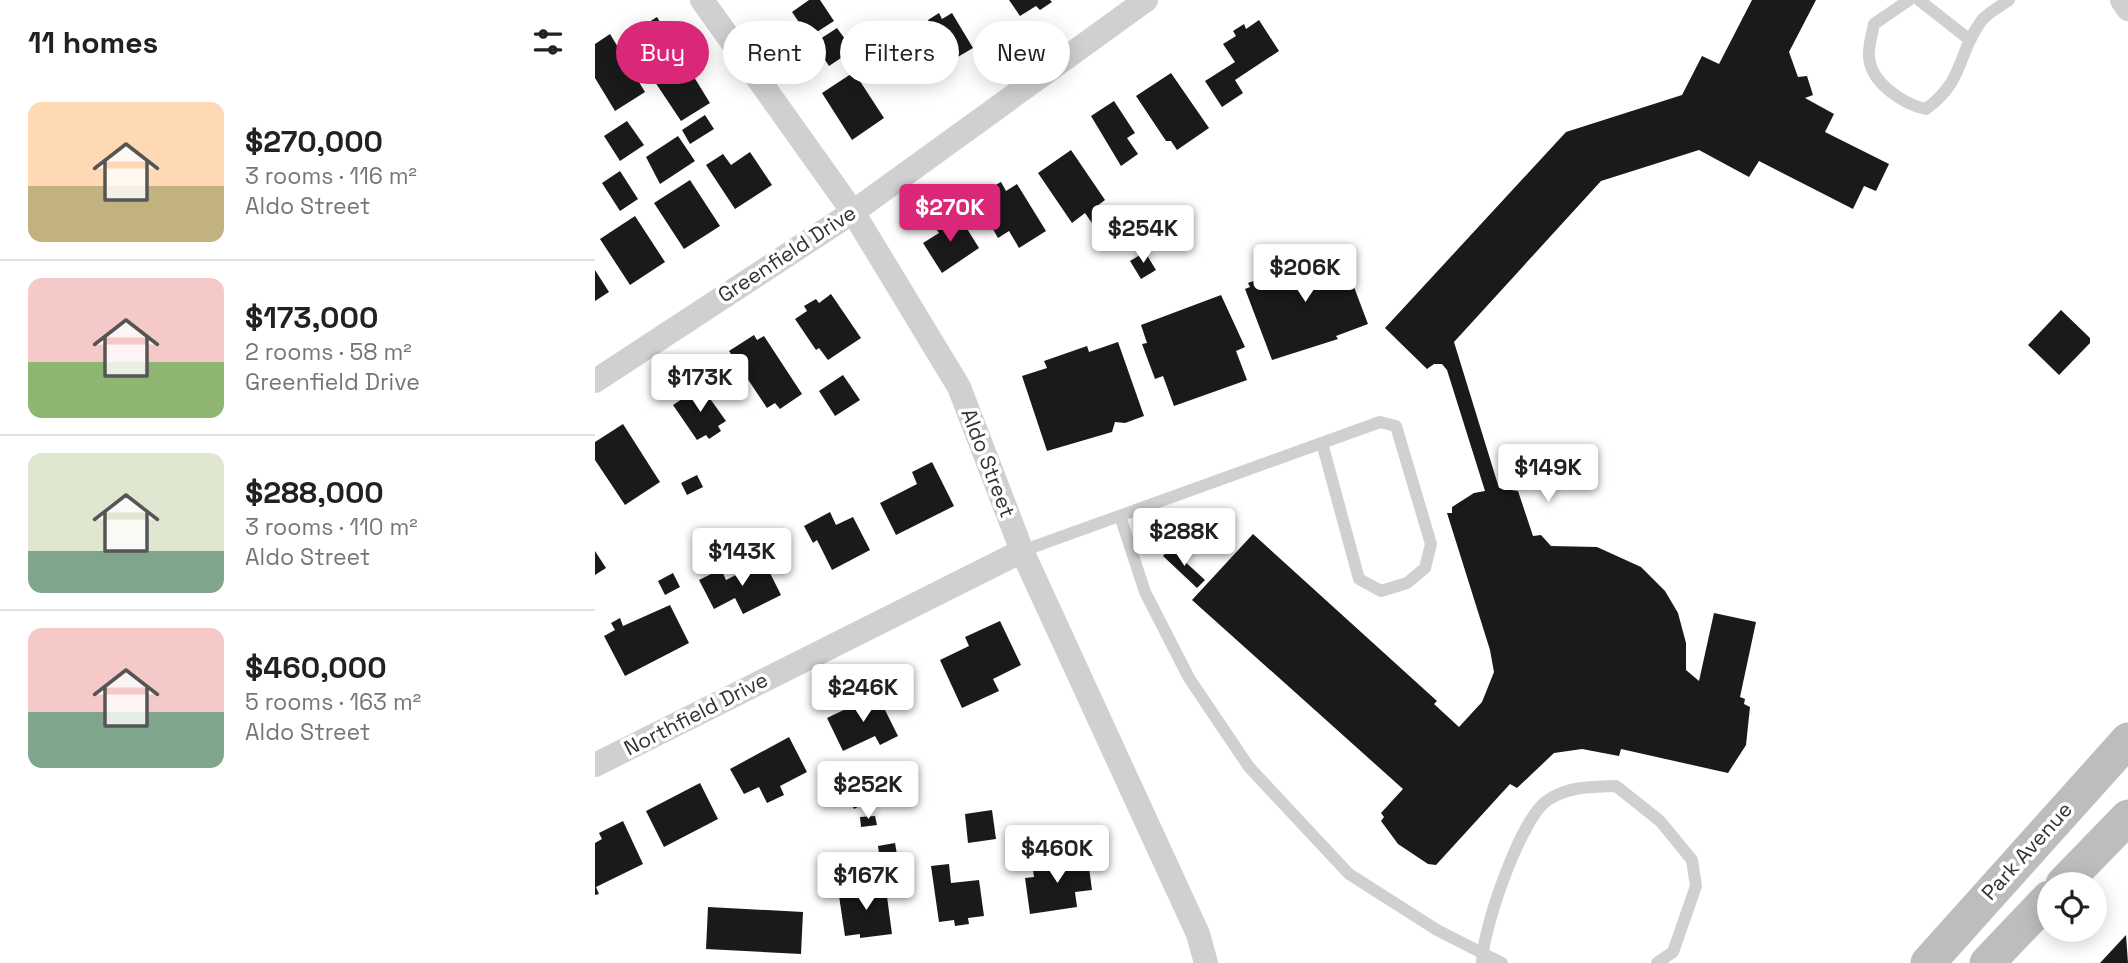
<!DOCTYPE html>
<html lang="en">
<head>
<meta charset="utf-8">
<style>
	:root { --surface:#fff; --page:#f2f2f2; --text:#202124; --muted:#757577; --line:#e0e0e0; --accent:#db2777 }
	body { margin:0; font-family:"Space Grotesk",sans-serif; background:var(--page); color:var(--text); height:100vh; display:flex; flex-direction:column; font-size:26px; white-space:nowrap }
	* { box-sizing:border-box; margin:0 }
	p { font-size:23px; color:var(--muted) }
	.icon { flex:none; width:38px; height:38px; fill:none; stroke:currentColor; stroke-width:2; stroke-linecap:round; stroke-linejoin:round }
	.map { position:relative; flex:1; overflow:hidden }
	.panel { display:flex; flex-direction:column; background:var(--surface); width:595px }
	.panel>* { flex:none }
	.hud { position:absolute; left:21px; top:21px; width:665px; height:63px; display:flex; gap:14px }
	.tools { position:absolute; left:1442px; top:872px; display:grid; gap:14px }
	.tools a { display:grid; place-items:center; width:70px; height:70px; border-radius:50%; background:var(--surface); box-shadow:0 4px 18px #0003; font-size:35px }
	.price { position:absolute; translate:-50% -60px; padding:0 16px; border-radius:7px; background:#fff; color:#222; font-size:23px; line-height:46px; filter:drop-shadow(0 2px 4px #0008) }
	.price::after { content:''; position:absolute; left:50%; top:42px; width:21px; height:16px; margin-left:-10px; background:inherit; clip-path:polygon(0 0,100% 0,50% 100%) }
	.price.active { background:var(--accent); color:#fff }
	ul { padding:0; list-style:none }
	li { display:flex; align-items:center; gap:21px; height:175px; padding:0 28px }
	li+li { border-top:2px solid var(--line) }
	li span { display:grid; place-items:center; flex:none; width:196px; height:140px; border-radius:14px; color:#555 }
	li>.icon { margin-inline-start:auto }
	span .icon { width:84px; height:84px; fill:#fffc; stroke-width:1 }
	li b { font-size:30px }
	h2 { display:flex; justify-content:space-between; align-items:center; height:84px; padding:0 28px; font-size:30px }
	.chip { padding:0 24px; border-radius:32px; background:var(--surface); box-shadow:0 4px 18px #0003; font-size:24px; line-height:63px }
	.chip.active { background:var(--accent); color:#fff }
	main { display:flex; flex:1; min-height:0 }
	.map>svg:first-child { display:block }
	.building { fill:#1a1a1a }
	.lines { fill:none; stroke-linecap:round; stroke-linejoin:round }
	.lane { stroke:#d0d0d0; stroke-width:12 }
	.street { stroke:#d0d0d0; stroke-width:24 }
	.secondary { stroke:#bdbdbd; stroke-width:35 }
	.labels { text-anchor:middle; stroke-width:7; stroke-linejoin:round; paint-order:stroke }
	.street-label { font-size:21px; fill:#333; stroke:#fff }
</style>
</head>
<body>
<main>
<section class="panel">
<h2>11 homes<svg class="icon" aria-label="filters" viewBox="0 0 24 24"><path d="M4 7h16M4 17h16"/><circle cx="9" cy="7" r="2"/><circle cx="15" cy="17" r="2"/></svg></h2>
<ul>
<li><span style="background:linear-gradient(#ffd9b3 60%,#c2b280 0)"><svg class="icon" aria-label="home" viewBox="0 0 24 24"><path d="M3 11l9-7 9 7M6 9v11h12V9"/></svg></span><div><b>$270,000</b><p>3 rooms · 116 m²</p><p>Aldo Street</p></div></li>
<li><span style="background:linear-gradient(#f6c9c9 60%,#8fb573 0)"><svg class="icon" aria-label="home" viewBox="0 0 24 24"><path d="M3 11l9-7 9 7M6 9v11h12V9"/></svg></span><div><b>$173,000</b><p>2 rooms · 58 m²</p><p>Greenfield Drive</p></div></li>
<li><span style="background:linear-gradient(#dfe7d0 70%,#7fa58c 0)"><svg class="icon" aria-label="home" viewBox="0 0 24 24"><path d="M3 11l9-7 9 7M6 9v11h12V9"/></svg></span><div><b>$288,000</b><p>3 rooms · 110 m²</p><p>Aldo Street</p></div></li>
<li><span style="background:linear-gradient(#f6c9c9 60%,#7fa58c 0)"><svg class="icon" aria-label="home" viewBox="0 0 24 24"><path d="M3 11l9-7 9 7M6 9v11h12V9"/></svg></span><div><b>$460,000</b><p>5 rooms · 163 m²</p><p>Aldo Street</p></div></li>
</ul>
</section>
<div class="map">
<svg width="1533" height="963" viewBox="0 0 1533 963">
	<rect width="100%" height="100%" fill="#fff"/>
	<g class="building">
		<polygon points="214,0 225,0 239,21 214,37 197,12"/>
		<polygon points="414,0 455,0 457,2 445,10 441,6 425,16"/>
		<polygon points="1157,0 1221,0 1194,52 1203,77 1212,76 1218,95 1210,98 1239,114 1230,132 1294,164 1281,191 1269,186 1258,209 1164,161 1154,177 1104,150 1006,181 859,342 904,488 923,491 938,536 946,535 956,546 1002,547 1046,567 1070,591 1083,613 1091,643 1091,670 1104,681 1119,613 1161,622 1145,697 1150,699 1149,704 1155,707 1151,745 1133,773 1026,749 1024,756 987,749 959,753 922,788 915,784 841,865 833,864 803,844 786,821 789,817 786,813 808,789 597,600 658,534 842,701 839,704 864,727 887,702 899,672 895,650 852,513 857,513 857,507 879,493 890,491 852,370 847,364 839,364 832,369 790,328 971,132 1087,95 1107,56 1124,64"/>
		<polygon points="344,13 347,19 357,13 378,48 327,78 307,44 337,27 333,20"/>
		<polygon points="62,17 115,103 86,121 30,37"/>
		<polygon points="664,20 684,51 640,80 648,93 627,107 610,81 640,62 628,44 641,36 638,31 649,24 651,29"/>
		<polygon points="242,28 258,50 234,66 219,43"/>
		<polygon points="15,34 50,92 20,111 0,78 0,44"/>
		<polygon points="259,72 289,118 257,140 227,93"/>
		<polygon points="576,73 614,128 582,150 576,141 571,141 541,96"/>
		<polygon points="519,101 540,133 532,138 543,154 526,166 496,116"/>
		<polygon points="110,115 119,129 95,144 87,130"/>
		<polygon points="32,121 49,145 25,161 9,136"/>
		<polygon points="83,136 100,161 65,184 51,157"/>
		<polygon points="476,150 510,200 502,206 513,222 501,229 490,213 477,223 443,173"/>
		<polygon points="155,152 177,185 140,209 111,165 128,154 136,165"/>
		<polygon points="25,171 43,199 25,211 7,183"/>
		<polygon points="95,180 125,226 89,249 59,203"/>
		<polygon points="406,182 411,191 422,184 451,231 424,248 414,231 403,238 385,207 399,199 393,189"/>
		<polygon points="40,216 70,262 35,285 5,239"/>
		<polygon points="351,218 355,226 366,219 384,248 347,273 328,243 344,233 339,226"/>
		<polygon points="745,250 773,324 741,336 743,339 677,360 650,289 655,287 653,283 675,275 673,270 716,253 719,261"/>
		<polygon points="550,252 561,270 546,279 535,261"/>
		<polygon points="0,270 14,292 0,301"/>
		<polygon points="236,294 266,338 233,360 224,348 221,350 200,319 212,311 209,306 221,299 224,303"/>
		<polygon points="626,295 650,347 641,351 652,380 579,406 568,376 560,379 547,344 552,343 546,325"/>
		<polygon points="1466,310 1495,338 1495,343 1464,375 1433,345"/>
		<polygon points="159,335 162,340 169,336 207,394 185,409 180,403 172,408 134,351"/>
		<polygon points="523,342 549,416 530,423 520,422 517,432 452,451 427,376 452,368 449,361 492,346 494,352"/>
		<polygon points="248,375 265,400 240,416 224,391"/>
		<polygon points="106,386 131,421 123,426 126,431 114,439 111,435 102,440 78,405"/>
		<polygon points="28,424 65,482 30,505 0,460 0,442"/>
		<polygon points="337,462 359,506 301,535 285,503 322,484 317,472"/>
		<polygon points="102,475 108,487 92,495 86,483"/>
		<polygon points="235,512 241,525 258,517 275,550 237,570 222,540 218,543 209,526"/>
		<polygon points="575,548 610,580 602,588 568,556"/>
		<polygon points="0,551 11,568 0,575"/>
		<polygon points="169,561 186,595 148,614 140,598 119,609 104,580 126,569 131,580"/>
		<polygon points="78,573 85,587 70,595 63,581"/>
		<polygon points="75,605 94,643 30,676 9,636 20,630 16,623 25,618 28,626"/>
		<polygon points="405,621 426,665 398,679 404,691 367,708 345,660 374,646 370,637"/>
		<polygon points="282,694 303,736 285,745 280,736 248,751 232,718"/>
		<polygon points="194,737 212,772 185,786 189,795 172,803 164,787 149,794 135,769"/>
		<polygon points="269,771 283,797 259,809 245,783"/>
		<polygon points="105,783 123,819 69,847 51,811"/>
		<polygon points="397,810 401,839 373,843 370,814"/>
		<polygon points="280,816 282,825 266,827 265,817"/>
		<polygon points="28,821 48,864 1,887 4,894 0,895 0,843 7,839 4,833"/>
		<polygon points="300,843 305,872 287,875 283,846"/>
		<polygon points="473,858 474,863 493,860 497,890 480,892 482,907 435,914 430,878 439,877 437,863"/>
		<polygon points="354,864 356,883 384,880 389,916 373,918 374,924 360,926 359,920 344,922 336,866"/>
		<polygon points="274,882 279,891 291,889 297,934 265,938 265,934 250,936 244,896 255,895 254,886"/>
		<polygon points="113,907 208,912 206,954 111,949"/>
		<polygon points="1531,935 1533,963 1505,963"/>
	</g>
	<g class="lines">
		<g class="lane">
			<path d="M1314 0 1279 24C1277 34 1273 47 1274 57 1276 83 1308 104 1331 109 1371 79 1361 55 1387 20 1394 12 1406 6 1414 0"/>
			<polyline points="1324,0 1375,40"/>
			<polyline points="525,516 550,592 594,678 654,767 754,874 842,930 907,963"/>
			<polyline points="427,551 785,422 801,426 836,544 830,568 812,583 786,591 764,579 727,443"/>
			<path d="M887 963C887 930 926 817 953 800 974 786 996 787 1021 786L1065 821 1097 860 1101 886 1078 952 1062 963"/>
		</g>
		<g class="street">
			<polyline points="107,0 258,212 364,387 427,551 603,934 611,963"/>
			<polyline points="1527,0 1533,9"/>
			<polyline points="0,381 258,212 551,0"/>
			<polyline points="0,765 427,551"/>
		</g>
		<g class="secondary">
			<polyline points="1468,884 1533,817"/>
			<polyline points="1333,963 1533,740"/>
			<polyline points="1392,963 1454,898"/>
		</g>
	</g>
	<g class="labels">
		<g class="street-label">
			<text transform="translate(192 254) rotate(-33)" y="7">Greenfield Drive</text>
			<text transform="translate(393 463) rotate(69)" y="7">Aldo Street</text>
			<text transform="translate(101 714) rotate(-27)" y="7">Northfield Drive</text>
			<text transform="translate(1432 851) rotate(-48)" y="7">Park Avenue</text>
		</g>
	</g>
</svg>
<div class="tools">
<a><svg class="icon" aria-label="locate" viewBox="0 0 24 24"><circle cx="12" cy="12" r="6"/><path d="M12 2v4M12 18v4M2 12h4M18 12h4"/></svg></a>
</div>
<b class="price active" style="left:355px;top:244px">$270K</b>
<b class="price" style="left:548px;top:265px">$254K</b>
<b class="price" style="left:710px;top:304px">$206K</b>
<b class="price" style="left:105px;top:414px">$173K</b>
<b class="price" style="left:953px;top:504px">$149K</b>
<b class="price" style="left:589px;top:568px">$288K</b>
<b class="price" style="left:147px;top:588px">$143K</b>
<b class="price" style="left:268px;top:724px">$246K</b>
<b class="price" style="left:273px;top:821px">$252K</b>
<b class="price" style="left:462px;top:885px">$460K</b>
<b class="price" style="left:271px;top:912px">$167K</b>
<div class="hud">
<a class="chip active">Buy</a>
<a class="chip">Rent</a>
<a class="chip">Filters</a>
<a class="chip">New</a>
</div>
</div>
</main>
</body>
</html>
